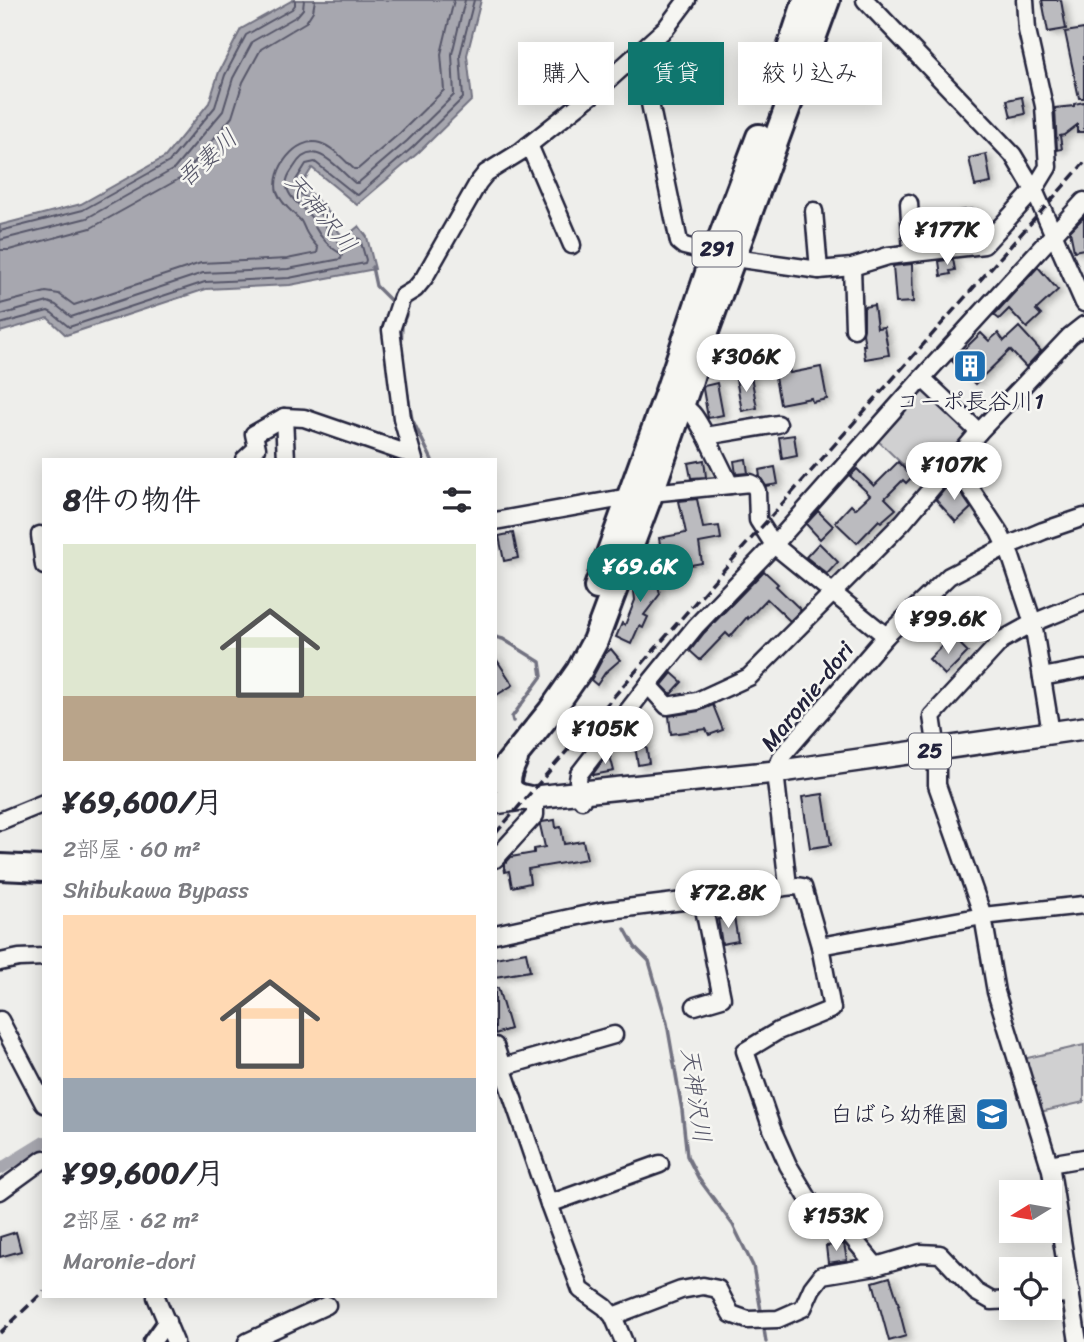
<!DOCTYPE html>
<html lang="ja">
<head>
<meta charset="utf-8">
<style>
	:root { --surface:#fff; --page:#f7f7f7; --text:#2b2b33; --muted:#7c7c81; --accent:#0f766e }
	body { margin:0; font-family:Sriracha,"Klee One",sans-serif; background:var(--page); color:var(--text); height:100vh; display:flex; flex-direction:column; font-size:26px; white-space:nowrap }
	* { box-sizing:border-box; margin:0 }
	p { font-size:23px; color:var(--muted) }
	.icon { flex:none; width:38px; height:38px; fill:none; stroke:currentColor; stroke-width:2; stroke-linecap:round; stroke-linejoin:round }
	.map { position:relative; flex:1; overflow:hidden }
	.details { position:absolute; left:42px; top:458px; width:455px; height:840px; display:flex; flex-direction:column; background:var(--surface); border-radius:0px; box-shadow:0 4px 18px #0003 }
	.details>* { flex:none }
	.top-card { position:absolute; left:518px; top:42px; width:460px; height:63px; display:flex; gap:14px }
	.needle { width:46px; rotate:259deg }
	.buttons { position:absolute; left:999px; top:1180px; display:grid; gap:14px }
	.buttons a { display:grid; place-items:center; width:63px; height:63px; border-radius:0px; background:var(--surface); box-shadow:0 4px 18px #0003; font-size:35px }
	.price { position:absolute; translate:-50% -60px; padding:0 16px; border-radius:24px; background:#fff; color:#222; font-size:23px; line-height:46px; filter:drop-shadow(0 2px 4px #0008) }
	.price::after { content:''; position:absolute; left:50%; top:42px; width:21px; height:16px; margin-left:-10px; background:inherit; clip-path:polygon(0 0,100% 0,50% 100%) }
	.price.on { background:var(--accent); color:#fff }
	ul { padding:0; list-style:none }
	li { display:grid; align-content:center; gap:14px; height:371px; padding:0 21px }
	li span { display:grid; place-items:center; height:217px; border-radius:0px; color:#555 }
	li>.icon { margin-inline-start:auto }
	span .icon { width:126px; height:126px; fill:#fffc; stroke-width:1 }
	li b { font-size:30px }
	h2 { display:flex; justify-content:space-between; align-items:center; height:84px; padding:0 21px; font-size:30px }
	.pill { padding:0 24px; border-radius:0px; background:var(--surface); box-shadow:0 4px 18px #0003; font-size:24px; line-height:63px }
	.pill.on { background:var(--accent); color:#fff }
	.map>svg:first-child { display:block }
	.green { fill:#d0d0d1; stroke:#797986; stroke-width:2 }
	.water { fill:#a7a7af; stroke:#727281; stroke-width:2 }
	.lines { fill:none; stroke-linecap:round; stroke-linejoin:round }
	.shore { stroke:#575769; stroke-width:2 }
	.stream { stroke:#727281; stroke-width:3.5 }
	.canal { stroke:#a7a7af; stroke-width:12 }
	.building { fill:#bbbbbf; stroke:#22223b; stroke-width:2; filter:url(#shadow) }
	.minor-casing { stroke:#22223b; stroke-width:21 }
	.major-casing { stroke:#22223b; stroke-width:26 }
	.highway-casing { stroke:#22223b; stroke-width:30 }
	.minor { stroke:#f6f6f2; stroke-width:16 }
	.major { stroke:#f6f6f2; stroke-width:21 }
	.highway { stroke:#f6f6f2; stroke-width:24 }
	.rail { stroke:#22223b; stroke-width:3.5; stroke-dasharray:10 5; stroke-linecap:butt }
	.labels { text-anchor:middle; stroke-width:5; stroke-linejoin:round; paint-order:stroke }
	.shield { fill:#f6f6f2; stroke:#626272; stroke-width:2 }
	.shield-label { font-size:21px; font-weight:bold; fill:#22223b }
	.poi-label { font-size:23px; fill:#22223b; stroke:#f6f6f2 }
	.street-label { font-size:23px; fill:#22223b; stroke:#f6f6f2 }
	.water-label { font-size:24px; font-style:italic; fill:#575769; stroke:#f6f6f2 }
</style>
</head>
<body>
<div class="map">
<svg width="1084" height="1342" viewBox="0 0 1084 1342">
	<defs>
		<filter id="shadow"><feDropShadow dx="4.5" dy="2.5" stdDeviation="3.5" flood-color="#0004"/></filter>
	</defs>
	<rect width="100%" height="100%" fill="#eeeeeb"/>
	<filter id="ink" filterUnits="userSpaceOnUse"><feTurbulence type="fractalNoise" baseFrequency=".0143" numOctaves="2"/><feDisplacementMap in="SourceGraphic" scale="14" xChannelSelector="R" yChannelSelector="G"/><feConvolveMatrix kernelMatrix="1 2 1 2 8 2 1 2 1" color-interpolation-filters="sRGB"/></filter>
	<g filter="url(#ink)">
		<g class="green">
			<polygon points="921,386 968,428 969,435 923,484 874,437"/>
			<polygon points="1084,1045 1084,1102 1040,1112 1023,1059"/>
		</g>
		<polygon class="water" points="293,0 481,0 467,55 472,100 418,153 357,205 312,168 302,184 332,216 329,220 344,238 359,226 367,237 375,269 290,285 206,289 66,335 48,318 0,332 0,225 81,204 165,157 209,103 219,72 241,29"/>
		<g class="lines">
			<g class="shore">
				<polyline points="0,231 83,210 169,162 215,107 225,75 246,35 292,9 295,5 295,0"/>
				<polyline points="0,240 87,218 174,169 223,111 233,78 253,41 297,16 303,9 304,0"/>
				<polyline points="0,250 9,250 91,228 181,178 232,117 243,82 261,49 306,22 313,11 315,0"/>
				<path d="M0 304 46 292 59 294 74 305 201 263 287 259 317 253 318 248C315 244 311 240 308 235 305 231 304 226 301 221 293 212 281 204 277 192 271 170 296 136 320 143 333 147 344 160 354 169H358L400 133 444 90 441 54 454 0"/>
				<path d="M0 315 48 302 56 305 71 317 203 273 288 269 341 259 342 254C331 249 320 237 315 227 312 218 317 224 311 217 304 208 289 199 287 187 285 179 290 173 294 167 313 135 336 167 355 183H358L407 141 454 95 452 54 465 0"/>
				<polyline points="0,324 48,311 52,313 69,327 205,282 289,278 365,263 366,260 360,239 356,238 345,245 338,242 324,224 322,216 296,188 296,180 306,164 315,162 355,194 358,195 413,147 463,98 460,55 474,0"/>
			</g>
			<g class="stream">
				<polyline points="372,267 376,286 391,301"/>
				<polyline points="401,348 402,325 406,315"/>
				<polyline points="405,380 412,419 432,460"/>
				<polyline points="495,637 503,639 540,662 542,676 512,717 513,721"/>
				<polyline points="625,929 635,947 649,961 667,1023 682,1110 687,1156 699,1179 733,1225 753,1266 762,1316"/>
				<polyline points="763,1323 766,1342"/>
			</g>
			<polyline class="canal" points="0,1169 44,1142"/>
		</g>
		<g class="building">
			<polygon points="1042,0 1061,0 1066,29 1048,32"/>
			<polygon points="1084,29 1084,98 1079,98 1065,32"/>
			<polygon points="1022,97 1025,114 1011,117 1007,100"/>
			<polygon points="1084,102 1084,132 1077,132 1077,125 1064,135 1060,136 1062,149 1057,150 1055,108 1074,106 1074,104"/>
			<polygon points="986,154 991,183 975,186 969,158"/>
			<polygon points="974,209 976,226 960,229 957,211"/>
			<polygon points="1084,217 1084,249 1074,251 1070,231"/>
			<polygon points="953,259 955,270 950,271 951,274 941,276 939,261"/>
			<polygon points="912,264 913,302 896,303 893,266"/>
			<polygon points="1038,267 1058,290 1036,310 1041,315 1027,328 1009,309 999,319 994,315"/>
			<polygon points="874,305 877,328 884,327 889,355 865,359 863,345 865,345 863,334 864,329 864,307"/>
			<polygon points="1019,327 1041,351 1026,367 1010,350 975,384 952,361 981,333 989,341 998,333 1004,341"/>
			<polygon points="821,367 827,399 812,402 811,398 780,404 774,372 789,369 790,373"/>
			<polygon points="751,376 757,408 742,411 736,379"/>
			<polygon points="717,383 723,415 708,418 703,389 704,386"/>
			<polygon points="794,435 797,456 782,459 779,437"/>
			<polygon points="746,459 748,473 736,474 734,461"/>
			<polygon points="704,460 706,477 691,478 688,463"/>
			<polygon points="898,462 912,477 906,483 903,480 885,498 896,509 881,522 879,520 857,543 835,522 851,505 855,509 870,495 850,476 857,469 874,486"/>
			<polygon points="775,467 778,484 766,486 760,477 759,470"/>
			<polygon points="952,480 971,508 956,522 936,500"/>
			<polygon points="697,499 703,528 719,526 721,539 699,543 702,563 664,570 659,538 686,533 679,501"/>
			<polygon points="818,511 833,526 820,539 806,524"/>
			<polygon points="513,533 518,558 504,561 499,536"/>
			<polygon points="819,543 838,562 827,574 806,557"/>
			<polygon points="654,568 660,594 644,615 648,617 643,628 639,626 631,644 616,637 622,623 625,625 635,600 634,591 638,590 636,575 637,571"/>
			<polygon points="764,571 778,584 776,586 801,610 790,621 767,599 748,619 747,617 730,637 726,633 700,660 690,651 704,633"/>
			<polygon points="952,636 968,652 945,675 929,659"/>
			<polygon points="611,649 620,660 605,673 597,685 591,680 605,654"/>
			<polygon points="495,657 513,685 495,696"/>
			<polygon points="672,673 682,682 671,694 662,685"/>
			<polygon points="713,705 723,730 709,735 706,729 671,734 669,716 699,711"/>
			<polygon points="630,726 645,739 649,763 638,765 636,752 620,738"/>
			<polygon points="609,752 614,771 593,775 593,774"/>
			<polygon points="823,794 831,845 810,848 802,797"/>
			<polygon points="555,820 556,828 561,827 564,844 583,841 587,859 528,869 530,883 512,887 509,871 505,872 504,865 511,857 534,853 534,849 545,847 540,825 542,822"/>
			<polygon points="734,917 738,941 722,944 718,919"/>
			<polygon points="526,952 530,971 495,977 495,958"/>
			<polygon points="495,988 498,988 510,1029 495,1034"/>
			<polygon points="16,1232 21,1251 0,1257 0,1237"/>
			<polygon points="844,1244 847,1260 828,1263 826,1246"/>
			<polygon points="890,1277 899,1305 898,1305 906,1336 889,1341 873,1282"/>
		</g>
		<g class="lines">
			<g class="minor-casing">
				<g id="minor">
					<polyline points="865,0 1013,155 1034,190 1084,303"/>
					<polyline points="636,57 642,65 679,242 684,246 734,258 819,270 852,267 888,256 984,245 1034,190 1048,167 1044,106 1027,30 1025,0"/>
					<polyline points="529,145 572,245"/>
					<polyline points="909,203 912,253"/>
					<polyline points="814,211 819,270"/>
					<polyline points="852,267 854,329"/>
					<polyline points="922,378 979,432"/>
					<path d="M675 401C695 412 695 417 706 436L778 424"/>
					<polyline points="284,417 286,460"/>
					<polyline points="706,436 730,485"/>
					<polyline points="244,460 257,448 254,434 284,417 304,418 403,452 412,454"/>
					<polyline points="414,460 402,418 391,330 402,297 415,289 424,278 478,183 486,173 520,152 593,94 666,28 687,0"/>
					<polyline points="953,462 999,532 1011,557 1033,623 1051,733"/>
					<polyline points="495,521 629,497 651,492 661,492 750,483 754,485 757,491 758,520 774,545 886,636"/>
					<polyline points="40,535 44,566"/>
					<polyline points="1042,677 1084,669"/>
					<polyline points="648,685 667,706 697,701 749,677 903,522 979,432 1070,336 1084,325"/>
					<polyline points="582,800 578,780 579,774 648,685 696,626 774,545 922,378 1084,201"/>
					<polyline points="0,821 44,803"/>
					<polyline points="495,859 535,815 535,797"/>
					<polyline points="788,886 775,772 782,756 886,636 949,576 1007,546 1043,531 1084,517"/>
					<path d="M495 934 602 911 773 890C783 887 792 885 803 887L820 946 832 1009 778 1031 745 1051 772 1129 788 1165 814 1208 836 1218 876 1266 920 1253 940 1254 976 1292 992 1301 1012 1300"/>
					<polyline points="820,946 983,916 1084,905"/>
					<polyline points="0,962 19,958 44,957"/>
					<polyline points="695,1006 722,998 702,899"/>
					<polyline points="0,1020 44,1104"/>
					<polyline points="495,1046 549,1204 581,1290 605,1307 613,1316 624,1342"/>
					<polyline points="502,1067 614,1035"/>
					<polyline points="1049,1164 1084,1158"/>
					<polyline points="0,1191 44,1159"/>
					<polyline points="549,1204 660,1164"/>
					<polyline points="1050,1296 1071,1293"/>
					<polyline points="156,1297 175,1342"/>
					<polyline points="613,1316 681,1290 703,1286 718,1289 731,1314 748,1320 778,1319 803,1308 812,1288 822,1275 876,1266"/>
					<polyline points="152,1342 167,1321"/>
					<polyline points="247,1342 327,1305"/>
					<polyline points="1078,1342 1051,1170 996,992 983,916 937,785 937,750 932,716 1002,640 1033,623 1084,602"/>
				</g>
			</g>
			<g class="major-casing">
				<polyline id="major" points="495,803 535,797 775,772 1084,728"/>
			</g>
			<g class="highway-casing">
				<g id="highway">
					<polyline points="783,70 806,0"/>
					<polyline points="597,587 666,397 710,267 759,137"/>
					<path d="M515 759C507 776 501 794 526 798"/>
					<polyline points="495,780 551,711 579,671 595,641 651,492 690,380 698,353 827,0"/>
					<polyline points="0,867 44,869"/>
				</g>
			</g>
			<use href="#minor" class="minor"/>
			<use href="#major" class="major"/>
			<use href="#highway" class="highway"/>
			<g class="rail">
				<polyline points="495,834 712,583 1084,163"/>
				<polyline points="0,1333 44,1291"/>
			</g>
		</g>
	</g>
	<defs>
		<g id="building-square" transform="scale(1.75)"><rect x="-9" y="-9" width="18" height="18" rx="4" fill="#1f6fb2" stroke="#f6f6f2"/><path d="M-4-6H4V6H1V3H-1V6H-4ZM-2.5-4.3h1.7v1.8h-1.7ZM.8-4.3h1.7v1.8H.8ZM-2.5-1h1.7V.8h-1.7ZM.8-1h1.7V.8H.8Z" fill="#fff"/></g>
		<g id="school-square" transform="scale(1.75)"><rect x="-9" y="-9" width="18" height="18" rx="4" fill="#1f6fb2" stroke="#f6f6f2"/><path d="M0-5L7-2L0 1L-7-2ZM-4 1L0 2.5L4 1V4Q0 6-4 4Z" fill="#fff"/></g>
	</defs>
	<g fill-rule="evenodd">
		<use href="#building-square" x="970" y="366"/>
		<use href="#school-square" x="992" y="1114"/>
	</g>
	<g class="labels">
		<g class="shield">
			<rect x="692.5" y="231.5" width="49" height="35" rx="5"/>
			<rect x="909" y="733.5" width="42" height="35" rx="5"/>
		</g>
		<g class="shield-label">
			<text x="717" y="256">291</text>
			<text x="930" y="758">25</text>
		</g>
		<g class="poi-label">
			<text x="970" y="409">コーポ長谷川1</text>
			<text x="968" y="1122" text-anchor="end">白ばら幼稚園</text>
		</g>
		<g class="street-label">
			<text transform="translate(807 696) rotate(-51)" y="8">Maronie-dori</text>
		</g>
		<g class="water-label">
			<text transform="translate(207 158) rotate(-42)" y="8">吾妻川</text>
			<text transform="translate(321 213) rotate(50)" y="8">天神沢川</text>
			<text transform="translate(696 1095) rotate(82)" y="8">天神沢川</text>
		</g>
	</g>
</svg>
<div class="buttons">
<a><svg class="needle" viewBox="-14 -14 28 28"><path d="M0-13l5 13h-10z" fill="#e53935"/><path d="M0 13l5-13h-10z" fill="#7c7c81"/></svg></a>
<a><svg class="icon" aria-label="locate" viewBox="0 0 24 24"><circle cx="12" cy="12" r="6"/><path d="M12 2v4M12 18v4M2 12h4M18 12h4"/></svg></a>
</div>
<b class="price" style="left:947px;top:267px">¥177K</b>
<b class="price" style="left:746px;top:394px">¥306K</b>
<b class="price" style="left:954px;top:502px">¥107K</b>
<b class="price on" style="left:640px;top:604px">¥69.6K</b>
<b class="price" style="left:948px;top:656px">¥99.6K</b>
<b class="price" style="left:605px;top:766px">¥105K</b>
<b class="price" style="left:728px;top:930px">¥72.8K</b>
<b class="price" style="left:836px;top:1253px">¥153K</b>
<div class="top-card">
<a class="pill">購入</a>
<a class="pill on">賃貸</a>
<a class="pill">絞り込み</a>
</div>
<section class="details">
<h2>8件の物件<svg class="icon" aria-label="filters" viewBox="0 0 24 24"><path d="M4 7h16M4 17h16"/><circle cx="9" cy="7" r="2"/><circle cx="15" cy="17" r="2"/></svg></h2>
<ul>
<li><span style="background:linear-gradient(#dfe7d0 70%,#b9a48a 0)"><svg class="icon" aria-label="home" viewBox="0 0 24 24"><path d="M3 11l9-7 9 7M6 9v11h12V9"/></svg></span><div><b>¥69,600/月</b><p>2部屋 · 60 m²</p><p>Shibukawa Bypass</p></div></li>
<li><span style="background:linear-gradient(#ffd9b3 75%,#9aa5b1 0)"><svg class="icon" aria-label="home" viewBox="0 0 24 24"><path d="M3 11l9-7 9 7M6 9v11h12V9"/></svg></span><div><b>¥99,600/月</b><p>2部屋 · 62 m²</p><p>Maronie-dori</p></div></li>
</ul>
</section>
</div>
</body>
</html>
